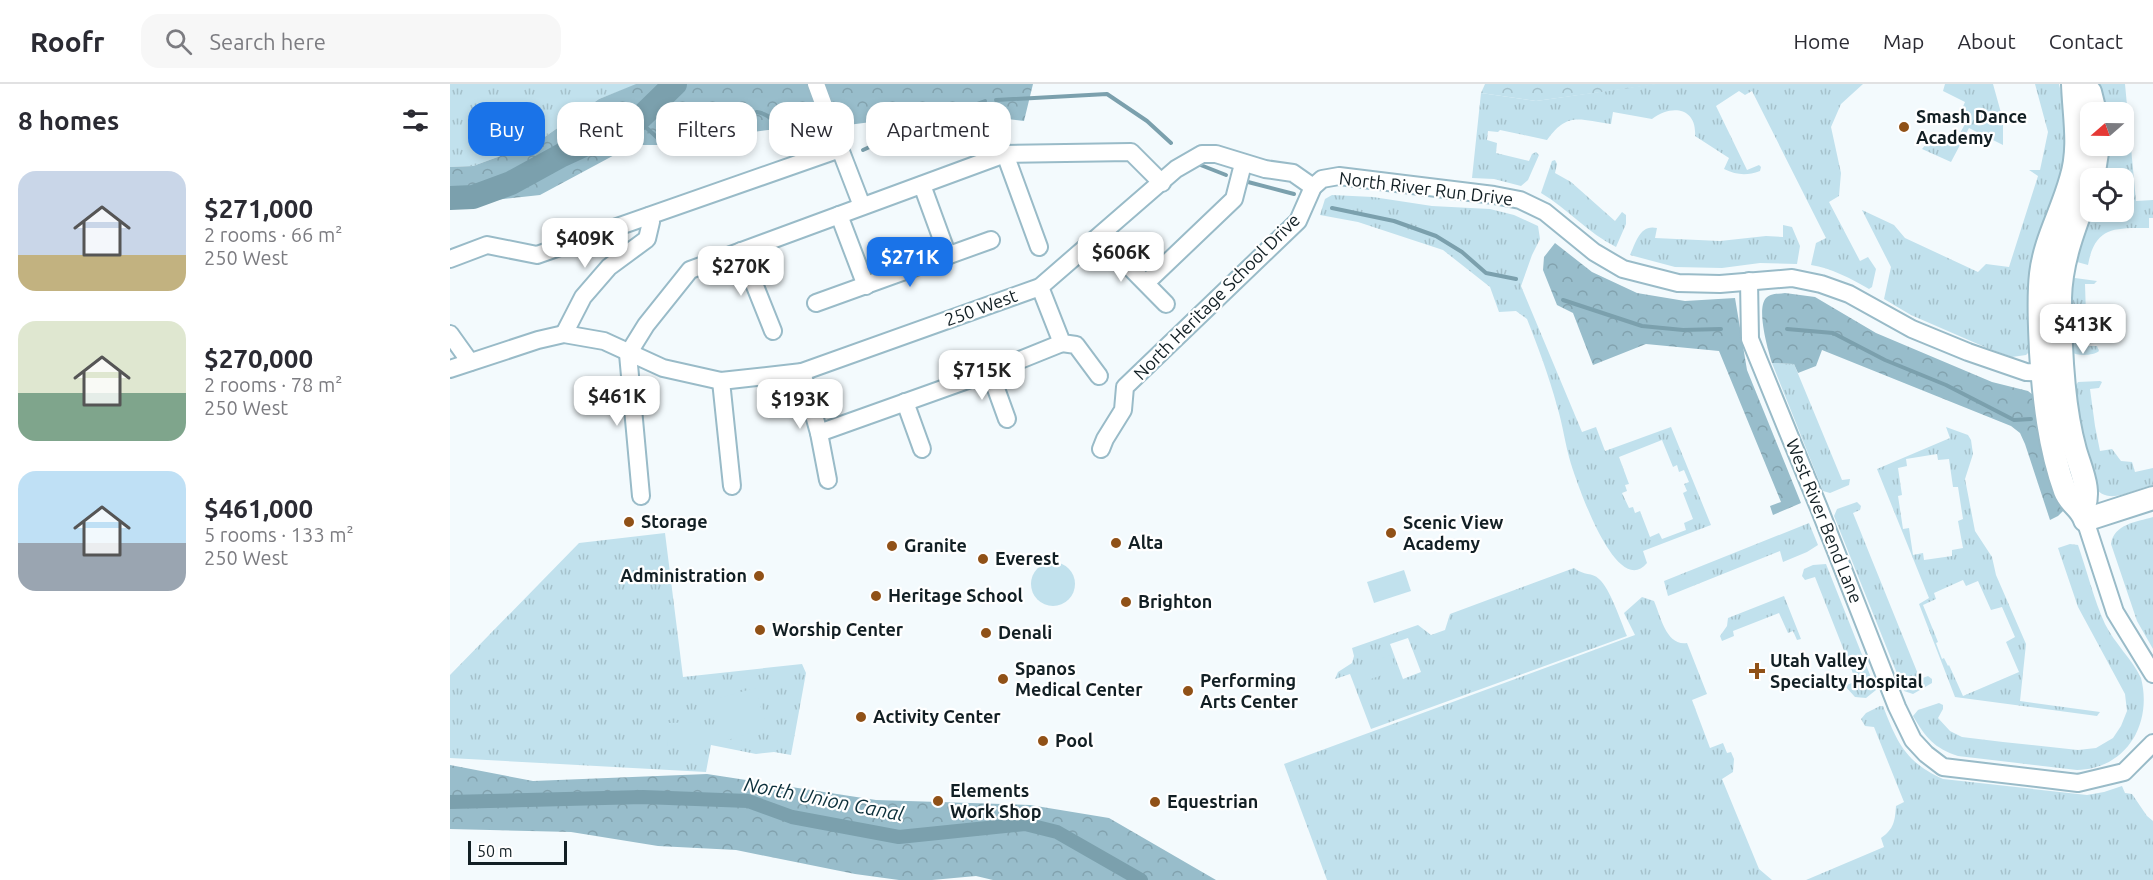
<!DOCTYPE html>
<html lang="en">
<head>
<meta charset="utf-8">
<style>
	:root { --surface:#fff; --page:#f7f7f7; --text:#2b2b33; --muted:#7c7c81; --line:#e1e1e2; --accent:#1a73e8 }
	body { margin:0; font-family:Ubuntu,sans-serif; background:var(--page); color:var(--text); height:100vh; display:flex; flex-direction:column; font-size:22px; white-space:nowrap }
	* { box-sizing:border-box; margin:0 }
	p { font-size:20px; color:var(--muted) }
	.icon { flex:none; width:33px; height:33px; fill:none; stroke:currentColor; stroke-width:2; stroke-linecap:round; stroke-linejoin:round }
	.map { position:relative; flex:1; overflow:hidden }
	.drawer { display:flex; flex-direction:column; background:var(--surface); width:450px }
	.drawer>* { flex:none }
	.banner { position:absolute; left:18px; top:18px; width:570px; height:54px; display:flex; gap:12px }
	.needle { width:39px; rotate:250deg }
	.tools { position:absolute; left:1630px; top:18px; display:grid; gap:12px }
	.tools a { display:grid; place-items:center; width:54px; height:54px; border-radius:12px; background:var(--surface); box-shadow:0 3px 9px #0003; font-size:30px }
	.scale { position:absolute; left:18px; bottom:15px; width:99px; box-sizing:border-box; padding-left:6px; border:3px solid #121f24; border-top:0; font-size:16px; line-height:21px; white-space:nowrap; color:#121f24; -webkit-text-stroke:4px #fff; paint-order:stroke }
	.price { position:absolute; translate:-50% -51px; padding:0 14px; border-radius:12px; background:#fff; color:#222; font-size:20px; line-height:39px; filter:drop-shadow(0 2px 3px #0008) }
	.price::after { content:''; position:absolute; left:50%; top:36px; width:18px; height:14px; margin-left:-9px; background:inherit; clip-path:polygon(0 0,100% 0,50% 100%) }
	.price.on { background:var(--accent); color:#fff }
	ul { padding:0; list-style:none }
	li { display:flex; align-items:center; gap:18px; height:150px; padding:0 18px }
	li span { display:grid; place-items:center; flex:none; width:168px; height:120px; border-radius:18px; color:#555 }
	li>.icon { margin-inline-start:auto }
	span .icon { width:72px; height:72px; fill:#fffc; stroke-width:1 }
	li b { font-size:26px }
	h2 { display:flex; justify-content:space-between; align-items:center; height:72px; padding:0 18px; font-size:26px }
	.pill { padding:0 21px; border-radius:18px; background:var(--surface); box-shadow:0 3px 9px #0003; font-size:21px; line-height:54px }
	.pill.on { background:var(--accent); color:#fff }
	header { display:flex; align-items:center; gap:36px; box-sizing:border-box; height:84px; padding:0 30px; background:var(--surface); border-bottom:2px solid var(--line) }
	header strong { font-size:28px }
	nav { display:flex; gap:33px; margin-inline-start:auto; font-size:21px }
	.search { width:420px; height:54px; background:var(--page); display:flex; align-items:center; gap:15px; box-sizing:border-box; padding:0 21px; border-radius:18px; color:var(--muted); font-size:22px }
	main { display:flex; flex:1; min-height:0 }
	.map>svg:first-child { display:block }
	.grass { fill:url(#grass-tufts); fill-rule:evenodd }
	.forest { fill:url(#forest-crowns) }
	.park { fill:url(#park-crowns) }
	.garden { fill:#c1e1ed }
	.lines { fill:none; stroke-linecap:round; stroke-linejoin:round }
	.stream { stroke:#7ba0ad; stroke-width:4 }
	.canal { stroke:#7ba0ad; stroke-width:14 }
	.river { stroke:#7ba0ad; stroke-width:24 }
	.street-casing { stroke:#99bbc8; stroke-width:20 }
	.secondary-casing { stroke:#99bbc8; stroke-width:26 }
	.street { stroke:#fff; stroke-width:16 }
	.secondary { stroke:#fff; stroke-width:22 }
	.poi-dot { fill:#905117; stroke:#fff; stroke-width:2 }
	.labels { text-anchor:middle; stroke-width:4.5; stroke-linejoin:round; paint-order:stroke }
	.poi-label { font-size:18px; font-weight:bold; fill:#121f24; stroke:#fff; text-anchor:start }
	.street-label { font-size:18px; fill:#121f24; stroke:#fff }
	.water-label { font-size:20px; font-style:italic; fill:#0c303b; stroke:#fff }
</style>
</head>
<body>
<header>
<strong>Roofr</strong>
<div class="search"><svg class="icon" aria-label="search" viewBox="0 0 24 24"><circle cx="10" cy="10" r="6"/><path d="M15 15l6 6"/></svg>Search here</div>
<nav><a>Home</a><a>Map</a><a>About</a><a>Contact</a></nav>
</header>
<main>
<section class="drawer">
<h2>8 homes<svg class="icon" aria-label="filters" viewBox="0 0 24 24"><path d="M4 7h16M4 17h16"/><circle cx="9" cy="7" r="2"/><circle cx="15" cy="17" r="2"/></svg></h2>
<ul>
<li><span style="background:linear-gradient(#c9d6e8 70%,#c2b280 0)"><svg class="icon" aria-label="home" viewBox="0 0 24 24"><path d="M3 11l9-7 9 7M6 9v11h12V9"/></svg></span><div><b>$271,000</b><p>2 rooms · 66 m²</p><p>250 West</p></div></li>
<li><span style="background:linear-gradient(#dfe7d0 60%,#7fa58c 0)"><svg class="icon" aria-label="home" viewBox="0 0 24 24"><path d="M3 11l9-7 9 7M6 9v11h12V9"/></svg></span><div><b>$270,000</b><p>2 rooms · 78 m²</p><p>250 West</p></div></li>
<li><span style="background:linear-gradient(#bfe0f5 60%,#9aa5b1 0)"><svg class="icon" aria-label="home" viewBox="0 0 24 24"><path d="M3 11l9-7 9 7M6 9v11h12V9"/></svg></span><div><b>$461,000</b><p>5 rooms · 133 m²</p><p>250 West</p></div></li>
</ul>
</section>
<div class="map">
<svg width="1703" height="796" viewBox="0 0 1703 796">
	<defs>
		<pattern id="grass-tufts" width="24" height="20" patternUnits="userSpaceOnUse" patternTransform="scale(1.5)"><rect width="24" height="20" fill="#c1e1ed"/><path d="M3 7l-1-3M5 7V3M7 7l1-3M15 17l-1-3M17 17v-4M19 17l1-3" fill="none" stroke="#a5c1cb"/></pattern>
		<pattern id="forest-crowns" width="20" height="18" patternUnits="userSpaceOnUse" patternTransform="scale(1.5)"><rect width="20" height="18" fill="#98bdcb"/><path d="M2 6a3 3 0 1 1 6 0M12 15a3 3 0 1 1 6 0" fill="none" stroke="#82a2ae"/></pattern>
		<pattern id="park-crowns" width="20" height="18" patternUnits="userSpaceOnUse" patternTransform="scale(1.5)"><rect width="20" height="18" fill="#c1e1ed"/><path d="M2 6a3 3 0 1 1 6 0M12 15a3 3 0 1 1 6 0" fill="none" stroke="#a5c1cb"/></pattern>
	</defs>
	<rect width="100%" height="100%" fill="#f3fafd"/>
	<g class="grass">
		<polygon points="0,0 188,0 149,15 86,59 23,82 0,83"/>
		<path d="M1205 0H1413L1391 20 1381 43 1391 89 1389 112 1379 118 1410 177 1418 173 1426 185 1422 203 1419 205C1402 195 1381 184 1361 181L1366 159 1376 154 1302 7 1295 11 1289 7 1266 22 1297 86 1309 81 1311 83 1310 87C1296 92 1287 91 1274 85L1279 74 1245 52C1247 23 1221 20 1202 35L1163 28 1161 40C1129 36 1118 27 1097 56L1050 46 1048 48 1038 47 1037 56 1047 59 1046 69 1079 77 1082 70 1086 68 1089 71 1078 96 1071 102 1044 95 1022 94 1031 9 1086 17Z"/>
		<polygon points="1495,0 1543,0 1553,36 1553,61 1519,44 1501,78 1472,65 1478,58 1487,62 1495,60 1501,48 1509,51 1515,40 1507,36 1515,18 1493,7"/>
		<polygon points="1585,0 1609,0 1619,43 1619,61 1582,265 1576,271 1562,273 1537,264 1461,231 1434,215 1441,183 1412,126 1444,141 1455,154 1528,188 1536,180 1559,183 1588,92 1579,86 1590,86 1598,48"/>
		<path d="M1647 0H1675L1686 117 1703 116V134H1699V144C1665 144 1645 142 1638 181L1627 178 1623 175 1641 128H1674V94H1651L1656 62H1674V28H1654Z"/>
		<path d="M1105 76 1107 80 1105 89 1121 98 1165 137 1172 128 1176 131V140L1166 163C1138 149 1118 125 1091 109L1102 77Z"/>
		<path d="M882 111 923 113 982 122 1040 125 1064 131 1088 142 1090 155 1082 171 1071 202 1132 348 1146 343 1155 367 1221 343 1261 441 1193 467 1197 479C1166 516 1127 398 1121 380 1115 361 1113 341 1107 322 1099 292 1088 263 1077 235L1066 227 1049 228 1040 203 993 166 908 138 870 131 875 115ZM1212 356 1223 383 1227 381 1229 388 1234 386 1239 398 1234 400 1237 407 1233 409 1243 435 1234 439 1236 446 1212 455 1209 449 1200 453 1190 427 1185 429 1183 423 1179 424 1172 409 1177 407 1175 401 1179 400 1169 373Z"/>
		<path d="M1333 141 1342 143 1350 162 1347 180 1310 179 1272 184 1225 183 1180 171C1186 158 1190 140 1207 144L1205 154 1270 157 1316 152 1333 153Z"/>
		<path d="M1625 194 1647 197 1644 200H1635L1637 262H1647L1649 267C1643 272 1627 272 1621 268L1619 197Z"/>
		<polygon points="1322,279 1344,280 1392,396 1400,395 1399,401 1380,409 1373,407"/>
		<path d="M1650 297 1652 298 1649 304 1640 305 1645 342 1650 367 1662 365 1671 377 1682 378 1685 388 1703 384V401C1683 405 1656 424 1644 401L1628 345 1624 305 1628 298Z"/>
		<path d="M1496 343 1518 351 1521 356 1523 370 1515 395 1525 447 1542 473 1546 491 1576 560 1570 617 1650 628 1647 632 1505 613 1469 520 1479 514 1427 385 1500 354ZM1487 370 1488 376 1499 375 1503 403H1508L1513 435 1508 437 1513 464 1502 466V472L1474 476 1473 469 1463 471 1459 444 1453 445 1448 412 1452 411 1448 384 1457 382 1456 375ZM1513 496 1516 502 1528 497 1541 526 1552 523 1565 553 1556 558 1569 588 1513 612 1499 581 1498 582 1494 574 1492 575 1486 559 1488 558 1473 521 1486 515 1484 509Z"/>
		<polygon points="1407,418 1411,422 1410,426 1403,429 1470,595 1478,592 1482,595 1482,599 1463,610 1454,607 1384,432 1387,425"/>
		<path d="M1703 433V565L1687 537 1661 460C1664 440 1686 438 1703 433Z"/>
		<polygon points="1359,439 1368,461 1357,468 1333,478 1330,467 1218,512 1214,497"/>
		<polygon points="215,449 233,593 352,580 356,589 341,671 324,668 306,670 261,661 256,688 0,674 0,591 129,459"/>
		<path d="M1620 460 1628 461C1637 487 1644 516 1655 540 1665 560 1682 575 1691 594 1703 641 1675 685 1627 686L1508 672C1484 664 1476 654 1463 632L1468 626 1489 619 1493 621V625L1488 634 1500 647 1512 653 1553 658 1628 666 1646 664 1663 654 1671 642 1677 627 1675 610 1628 523 1608 464Z"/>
		<polygon points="1376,480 1426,606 1416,614 1405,613 1395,602 1406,597 1365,493 1355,496 1352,492 1354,485 1363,481"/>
		<path d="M1124 484C1134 492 1142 488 1149 495 1160 504 1171 538 1177 552L921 645 900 590 885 595 888 588 902 579 904 572 902 564 965 542 968 541 981 551 995 546 1000 530ZM958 554 971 588 953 595 940 560Z"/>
		<polygon points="1334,512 1351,555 1347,556 1343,547 1338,549 1329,529 1283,547 1284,552 1272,557 1270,552 1277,542 1278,534"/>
		<path d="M1192 513 1204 517C1211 533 1216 562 1237 559L1257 610 1242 616 1260 664 1273 659 1277 669 1281 668 1284 675 1283 688 1272 695 1309 785 1322 796H877L834 680 1185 551 1174 529Z"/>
		<path d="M1430 622H1433C1447 658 1455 678 1493 695L1637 711 1654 708 1672 702 1675 709 1682 710 1697 732 1703 737V796H1356L1434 763 1431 754C1444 745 1445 737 1446 722L1454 718 1424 643 1415 642 1411 635 1416 629Z"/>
	</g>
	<g class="forest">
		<polygon points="186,0 583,0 574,37 498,28 398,41 318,46 208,61 183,61 90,111 0,121 0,83 23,82 86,59 149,15"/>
		<polygon points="1105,159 1142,188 1187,209 1235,217 1285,214 1297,286 1351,419 1323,431 1320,422 1331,418 1269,267 1196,260 1143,281 1123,229 1107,221 1093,186 1094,173"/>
		<path d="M1335 209 1365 213 1426 249 1542 298 1578 307 1587 314 1607 408 1614 426 1608 432 1600 436 1575 360 1570 349 1561 342 1372 266 1366 282 1348 289 1344 280 1322 279C1318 266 1306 225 1316 214 1321 209 1329 210 1335 209Z"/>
		<polygon points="0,681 83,697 257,690 426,716 580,721 659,734 766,796 543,796 526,792 482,796 449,796 405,790 286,766 208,762 121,748 0,745"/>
	</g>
	<polygon class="park" points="1035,0 1209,0 1086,17 1031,9"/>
	<g class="garden">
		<circle cx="603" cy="500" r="22"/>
		<polygon points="954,486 961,507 924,519 917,498"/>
		<polygon points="941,571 946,586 918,596 912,581"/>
		<polygon points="305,604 317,644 271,658 259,617"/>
		<polygon points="250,638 251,660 218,662 217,639"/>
	</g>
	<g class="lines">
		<g class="stream">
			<polyline points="546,16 657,10 697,37 721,59"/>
			<path d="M188 36 213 59 307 28C324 31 327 42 333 57"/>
			<polyline points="413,66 457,46 535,17"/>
			<polyline points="748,80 776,91"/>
			<polyline points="798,98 844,110"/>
			<polyline points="882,124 944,137 986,152 1012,168 1036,189 1066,195"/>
			<polyline points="1113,216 1192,242 1233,246 1271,245"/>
			<polyline points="1337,245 1383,249 1435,276 1496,301 1564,336 1581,335"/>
		</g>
		<polyline class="canal" points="0,718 193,713 298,717 342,733 449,753 575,740 607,748 691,796"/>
		<polyline class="river" points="0,114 23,113 61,99 112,71 188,36 225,0"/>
		<g class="street-casing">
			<g id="street">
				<polyline points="366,0 390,65"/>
				<polyline points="555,70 589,163"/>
				<polyline points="472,101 498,172"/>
				<polyline points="389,131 416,202"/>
				<polyline points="650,153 716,220"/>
				<polyline points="291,167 323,247"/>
				<polyline points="0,175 37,161 87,171 390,65 412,122"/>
				<polyline points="1299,197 1300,255 1369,424 1447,623 1463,656 1476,670 1493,683 1628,699 1674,688 1703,659"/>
				<polyline points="696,199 784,115 793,80"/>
				<polyline points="590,203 612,259 626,261 649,292"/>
				<polyline points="366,219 541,156"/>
				<polyline points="0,250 20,278"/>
				<polyline points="114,250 133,213 159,183 197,155 201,138 199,132"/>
				<polyline points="0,285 88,256 114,250 154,257 213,284 271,297 352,288 590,203 726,85 752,70 766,70 815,85 843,89 863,103"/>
				<polyline points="352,288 369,349 378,396"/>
				<polyline points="540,288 557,335"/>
				<polyline points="271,297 282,402"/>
				<polyline points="455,318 472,365"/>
				<polyline points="369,349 540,288 612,259"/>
				<polyline points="651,365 655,355 673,326 675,303 848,137 863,103 872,95 889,92 1044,111 1070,116 1095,128 1144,168 1173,185 1228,199 1270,200 1342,194 1371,200 1399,210 1462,245 1518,268 1576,288 1603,289"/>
				<polyline points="191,412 178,270 196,241 240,186 555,70 681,68 712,99"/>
				<polyline points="1635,436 1665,528 1703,590"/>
			</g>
		</g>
		<g class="secondary-casing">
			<g id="secondary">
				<path d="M1623 0C1624 32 1631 63 1621 95 1612 128 1595 156 1591 190 1588 216 1590 242 1591 268 1594 315 1599 363 1615 407 1620 420 1631 423 1635 436L1703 414"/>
				<polyline points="1633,0 1640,8 1645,28"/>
				<polyline points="1643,94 1648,62"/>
				<path d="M1632 428C1642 407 1631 387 1625 366 1613 323 1610 259 1610 214 1611 173 1627 137 1641 99"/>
			</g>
		</g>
		<use href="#street" class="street"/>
		<use href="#secondary" class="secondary"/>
	</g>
	<g class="poi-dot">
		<circle cx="1454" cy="43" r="6"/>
		<circle cx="179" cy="438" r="6"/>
		<circle cx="941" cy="449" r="6"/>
		<circle cx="666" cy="459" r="6"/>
		<circle cx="442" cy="462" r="6"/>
		<circle cx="533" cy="475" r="6"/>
		<circle cx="309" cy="492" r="6"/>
		<circle cx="426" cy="512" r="6"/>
		<circle cx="676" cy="518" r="6"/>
		<circle cx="310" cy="546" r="6"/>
		<circle cx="536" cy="549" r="6"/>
		<path d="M1304 578h6v6h6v6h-6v6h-6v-6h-6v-6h6z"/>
		<circle cx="553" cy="595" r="6"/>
		<circle cx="738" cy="607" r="6"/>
		<circle cx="411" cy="633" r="6"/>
		<circle cx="593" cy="657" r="6"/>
		<circle cx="488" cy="717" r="6"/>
		<circle cx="705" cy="718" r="6"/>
	</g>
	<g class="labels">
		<g class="poi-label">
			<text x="1466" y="39">Smash Dance<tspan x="1466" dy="21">Academy</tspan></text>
			<text x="191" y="444">Storage</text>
			<text x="953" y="445">Scenic View<tspan x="953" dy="21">Academy</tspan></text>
			<text x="678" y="465">Alta</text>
			<text x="454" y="468">Granite</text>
			<text x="545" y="481">Everest</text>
			<text x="297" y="498" text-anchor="end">Administration</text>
			<text x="438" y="518">Heritage School</text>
			<text x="688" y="524">Brighton</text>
			<text x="322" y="552">Worship Center</text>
			<text x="548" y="555">Denali</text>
			<text x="1320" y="583">Utah Valley<tspan x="1320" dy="21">Specialty Hospital</tspan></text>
			<text x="565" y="591">Spanos<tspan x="565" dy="21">Medical Center</tspan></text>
			<text x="750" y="603">Performing<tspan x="750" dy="21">Arts Center</tspan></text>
			<text x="423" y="639">Activity Center</text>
			<text x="605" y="663">Pool</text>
			<text x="500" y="713">Elements<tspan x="500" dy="21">Work Shop</tspan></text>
			<text x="717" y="724">Equestrian</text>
		</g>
		<g class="street-label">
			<text transform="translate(976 105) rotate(7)" y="6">North River Run Drive</text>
			<text transform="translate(767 213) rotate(-45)" y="6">North Heritage School Drive</text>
			<text transform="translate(531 224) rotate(-20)" y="6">250 West</text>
			<text transform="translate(1374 437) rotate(68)" y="6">West River Bend Lane</text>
		</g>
		<g class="water-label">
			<text transform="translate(374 715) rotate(11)" y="7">North Union Canal</text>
		</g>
	</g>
</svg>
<div class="tools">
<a><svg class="needle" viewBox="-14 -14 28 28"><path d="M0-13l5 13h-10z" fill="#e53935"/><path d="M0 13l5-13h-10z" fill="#7c7c81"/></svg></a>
<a><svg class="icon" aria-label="locate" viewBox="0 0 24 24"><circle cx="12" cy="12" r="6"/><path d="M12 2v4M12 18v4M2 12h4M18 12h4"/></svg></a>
</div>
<div class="scale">50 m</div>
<b class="price" style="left:135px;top:185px">$409K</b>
<b class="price" style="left:671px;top:199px">$606K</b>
<b class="price on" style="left:460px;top:204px">$271K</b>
<b class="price" style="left:291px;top:213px">$270K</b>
<b class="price" style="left:1633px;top:271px">$413K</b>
<b class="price" style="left:532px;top:317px">$715K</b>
<b class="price" style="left:167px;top:343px">$461K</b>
<b class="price" style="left:350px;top:346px">$193K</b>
<div class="banner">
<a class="pill on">Buy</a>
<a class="pill">Rent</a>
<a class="pill">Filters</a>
<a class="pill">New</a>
<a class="pill">Apartment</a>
</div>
</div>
</main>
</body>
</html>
